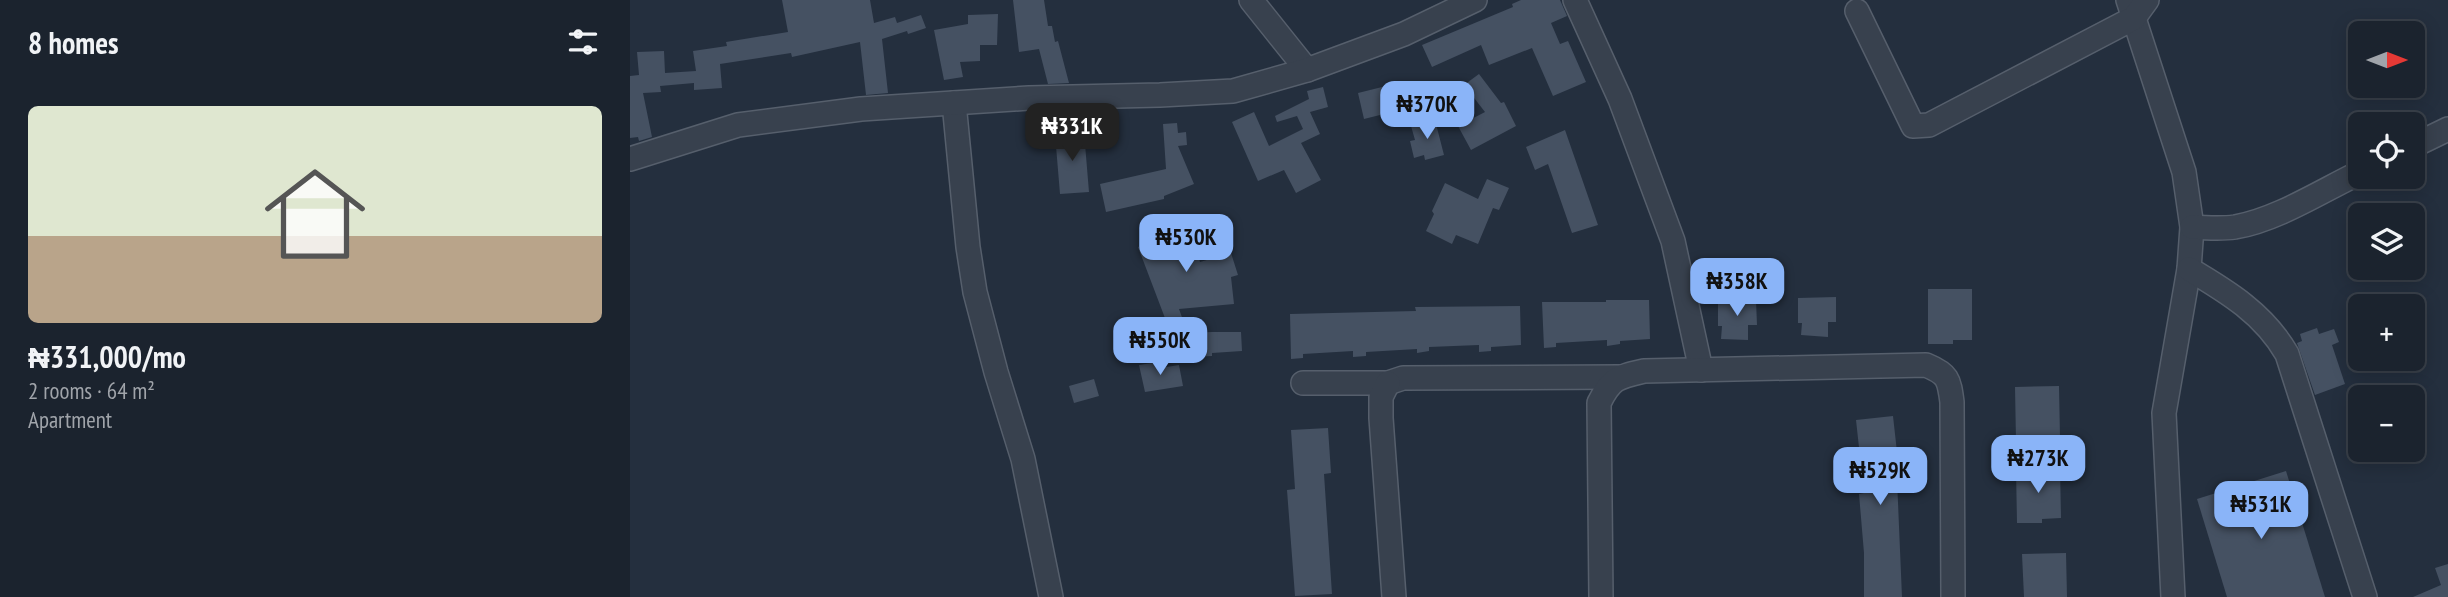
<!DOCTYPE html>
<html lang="en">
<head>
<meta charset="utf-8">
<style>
	:root { --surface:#1b232e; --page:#282f3a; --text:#f1f3f6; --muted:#a0a4aa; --line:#39404a; --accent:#8ab4f8 }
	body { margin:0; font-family:"PT Sans Narrow",sans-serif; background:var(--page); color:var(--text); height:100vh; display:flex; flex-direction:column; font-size:26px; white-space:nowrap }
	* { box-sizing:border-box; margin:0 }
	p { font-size:23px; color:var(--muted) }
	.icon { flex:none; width:38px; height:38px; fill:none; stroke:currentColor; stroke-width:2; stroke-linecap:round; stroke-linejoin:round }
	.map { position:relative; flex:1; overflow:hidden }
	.panel { display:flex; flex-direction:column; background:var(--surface); width:630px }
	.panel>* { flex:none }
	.needle { width:46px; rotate:90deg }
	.buttons { position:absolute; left:1718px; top:21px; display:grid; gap:14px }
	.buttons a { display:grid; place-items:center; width:77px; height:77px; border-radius:10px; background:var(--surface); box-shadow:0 4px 18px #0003,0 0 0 2px var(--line); font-size:35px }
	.price { position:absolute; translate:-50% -60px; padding:0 16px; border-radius:14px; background:var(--accent); color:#111; font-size:23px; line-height:46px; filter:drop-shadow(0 2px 4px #0008) }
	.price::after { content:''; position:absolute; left:50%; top:42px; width:21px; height:16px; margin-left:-10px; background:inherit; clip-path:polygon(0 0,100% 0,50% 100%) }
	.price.active { background:#222; color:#fff }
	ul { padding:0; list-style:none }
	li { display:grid; align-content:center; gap:14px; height:371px; padding:0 28px }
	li+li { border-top:2px solid var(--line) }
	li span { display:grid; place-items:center; height:217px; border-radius:10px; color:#555 }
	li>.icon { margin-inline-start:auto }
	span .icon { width:126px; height:126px; fill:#fffc; stroke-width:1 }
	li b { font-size:30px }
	h2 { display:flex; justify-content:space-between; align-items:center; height:84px; padding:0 28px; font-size:30px }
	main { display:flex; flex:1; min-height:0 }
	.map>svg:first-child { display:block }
	.building { fill:#455162 }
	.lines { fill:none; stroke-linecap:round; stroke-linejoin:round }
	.minor-casing { stroke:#565f6c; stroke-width:26 }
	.minor { stroke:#38414e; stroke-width:23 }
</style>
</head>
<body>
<main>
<section class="panel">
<h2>8 homes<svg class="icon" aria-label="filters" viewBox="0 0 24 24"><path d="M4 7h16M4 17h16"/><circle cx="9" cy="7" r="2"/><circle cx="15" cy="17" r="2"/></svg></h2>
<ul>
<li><span style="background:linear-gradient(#dfe7d0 60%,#b9a48a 0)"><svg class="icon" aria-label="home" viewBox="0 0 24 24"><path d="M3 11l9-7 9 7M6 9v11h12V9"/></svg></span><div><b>₦331,000/mo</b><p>2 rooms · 64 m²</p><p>Apartment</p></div></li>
</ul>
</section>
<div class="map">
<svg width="1818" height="597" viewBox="0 0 1818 597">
	<rect width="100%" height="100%" fill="#242f3e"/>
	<g class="building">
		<polygon points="152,0 240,0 244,23 265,17 267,23 291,15 296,28 278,34 277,31 252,39 258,93 236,95 230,42 162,57 161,53 90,64 92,88 64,90 64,83 30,86 31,92 13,93 22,137 9,141 8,137 0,138 0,76 9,75 7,52 34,51 35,73 66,71 63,51 97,46 96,42 158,32"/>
		<polygon points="383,0 414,0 418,26 422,26 425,42 428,41 439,83 418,84 409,49 389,52"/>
		<polygon points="891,0 930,0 937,16 921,23 930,44 938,41 956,82 923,96 902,48 859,65 851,45 802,67 792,45 883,7 882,4"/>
		<polygon points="368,14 367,45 350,45 350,61 330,62 333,77 314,80 304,30 338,24 338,15"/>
		<polygon points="849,74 871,103 874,102 886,126 841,150 828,126 855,112 834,85"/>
		<polygon points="764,84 770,110 734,119 728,93"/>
		<polygon points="693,87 698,107 680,112 690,134 671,143 691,180 666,193 654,170 628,181 602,122 624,112 639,146 673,129 667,116 647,122 645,116 679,99 677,91"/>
		<polygon points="805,120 814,155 795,160 794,155 784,158 780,141 785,140 781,126"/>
		<polygon points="547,123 548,133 556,132 557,145 548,146 564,184 534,196 534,199 476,212 470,184 536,169 533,124"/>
		<polygon points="935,130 968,225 942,233 918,164 905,170 896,147"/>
		<polygon points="454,132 459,192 430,194 425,134"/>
		<polygon points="857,179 879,188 869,210 863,208 848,244 826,235 822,244 796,231 804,214 802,211 815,183 848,199"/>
		<polygon points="558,221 570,262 601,253 608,275 601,277 604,304 549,309 553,320 538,326 508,247 532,238 530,229"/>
		<polygon points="1298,289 1342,289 1342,340 1323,340 1323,344 1298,344"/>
		<polygon points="1206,297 1206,322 1198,322 1198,337 1171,335 1172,323 1168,323 1168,298"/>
		<polygon points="976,300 1019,300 1020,339 990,341 990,344 977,346 977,340 926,343 926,347 914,348 912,302 976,302"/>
		<polygon points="1126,300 1127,325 1118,325 1118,340 1091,339 1092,326 1088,326 1088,301"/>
		<polygon points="890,306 891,345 861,347 861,351 849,352 849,345 799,347 799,351 787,353 787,349 736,352 736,356 723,357 723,351 673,354 673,358 661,359 660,314 786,311 785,307"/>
		<polygon points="1687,328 1689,334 1704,329 1709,342 1702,345 1715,384 1685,395 1667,343 1672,341 1670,334"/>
		<polygon points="582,332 611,332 612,351 582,353 582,356 561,357 560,333"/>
		<polygon points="529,362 530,368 549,365 553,386 515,392 509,365"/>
		<polygon points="464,379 469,396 444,403 439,386"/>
		<polygon points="1429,386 1430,437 1411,437 1411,442 1386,442 1385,387"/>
		<polygon points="1263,416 1270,479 1267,479 1272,597 1234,597 1234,553 1229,494 1234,493 1226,420"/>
		<polygon points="698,428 701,473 694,474 702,594 665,596 657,490 665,489 661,430"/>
		<polygon points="1430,468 1431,518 1412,519 1412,523 1387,523 1386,469"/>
		<polygon points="1656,471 1695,597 1597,597 1567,499"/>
		<polygon points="1436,553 1437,597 1394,597 1392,554"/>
		<polygon points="1818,564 1818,597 1783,597 1811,585 1805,568"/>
	</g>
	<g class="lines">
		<g class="minor-casing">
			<g id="minor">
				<polyline points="621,0 677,70"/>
				<polyline points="945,0 990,99 1043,241 1071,370"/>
				<polyline points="1498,0 1554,172 1562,227 1559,269 1534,413 1543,597"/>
				<polyline points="1227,11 1283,126 1299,125 1504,18 1517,0"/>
				<polyline points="324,103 338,247 345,292 366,372 393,459 421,597"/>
				<polyline points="1783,146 1818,129"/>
				<polyline points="0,159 108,125 231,109 399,98 530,95 603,91 677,70 774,34 845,0"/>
				<path d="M1562 227C1576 228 1591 229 1605 227 1647 220 1693 190 1731 172"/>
				<path d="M1559 269C1598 292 1634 314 1657 354L1735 597"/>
				<polyline points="673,383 758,383 773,378 990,377"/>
				<polyline points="758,383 751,397 751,418 764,597"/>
				<path d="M971 597 969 403C981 378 988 377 1014 371L1296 365C1318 374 1319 379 1322 402L1323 597"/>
			</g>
		</g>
		<use href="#minor" class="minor"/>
	</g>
</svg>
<div class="buttons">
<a><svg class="needle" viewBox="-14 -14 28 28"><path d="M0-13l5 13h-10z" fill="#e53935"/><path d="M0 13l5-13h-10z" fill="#a0a4aa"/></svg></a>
<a><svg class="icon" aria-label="locate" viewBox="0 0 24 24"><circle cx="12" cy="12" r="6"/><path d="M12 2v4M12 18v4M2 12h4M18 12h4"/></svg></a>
<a><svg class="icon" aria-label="layers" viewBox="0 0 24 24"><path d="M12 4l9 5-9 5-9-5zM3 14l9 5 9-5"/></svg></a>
<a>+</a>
<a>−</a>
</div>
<b class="price" style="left:797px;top:141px">₦370K</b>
<b class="price active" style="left:442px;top:163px">₦331K</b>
<b class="price" style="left:556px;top:274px">₦530K</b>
<b class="price" style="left:1107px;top:318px">₦358K</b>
<b class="price" style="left:530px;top:377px">₦550K</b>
<b class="price" style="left:1408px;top:495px">₦273K</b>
<b class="price" style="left:1250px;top:507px">₦529K</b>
<b class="price" style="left:1631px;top:541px">₦531K</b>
</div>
</main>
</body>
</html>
